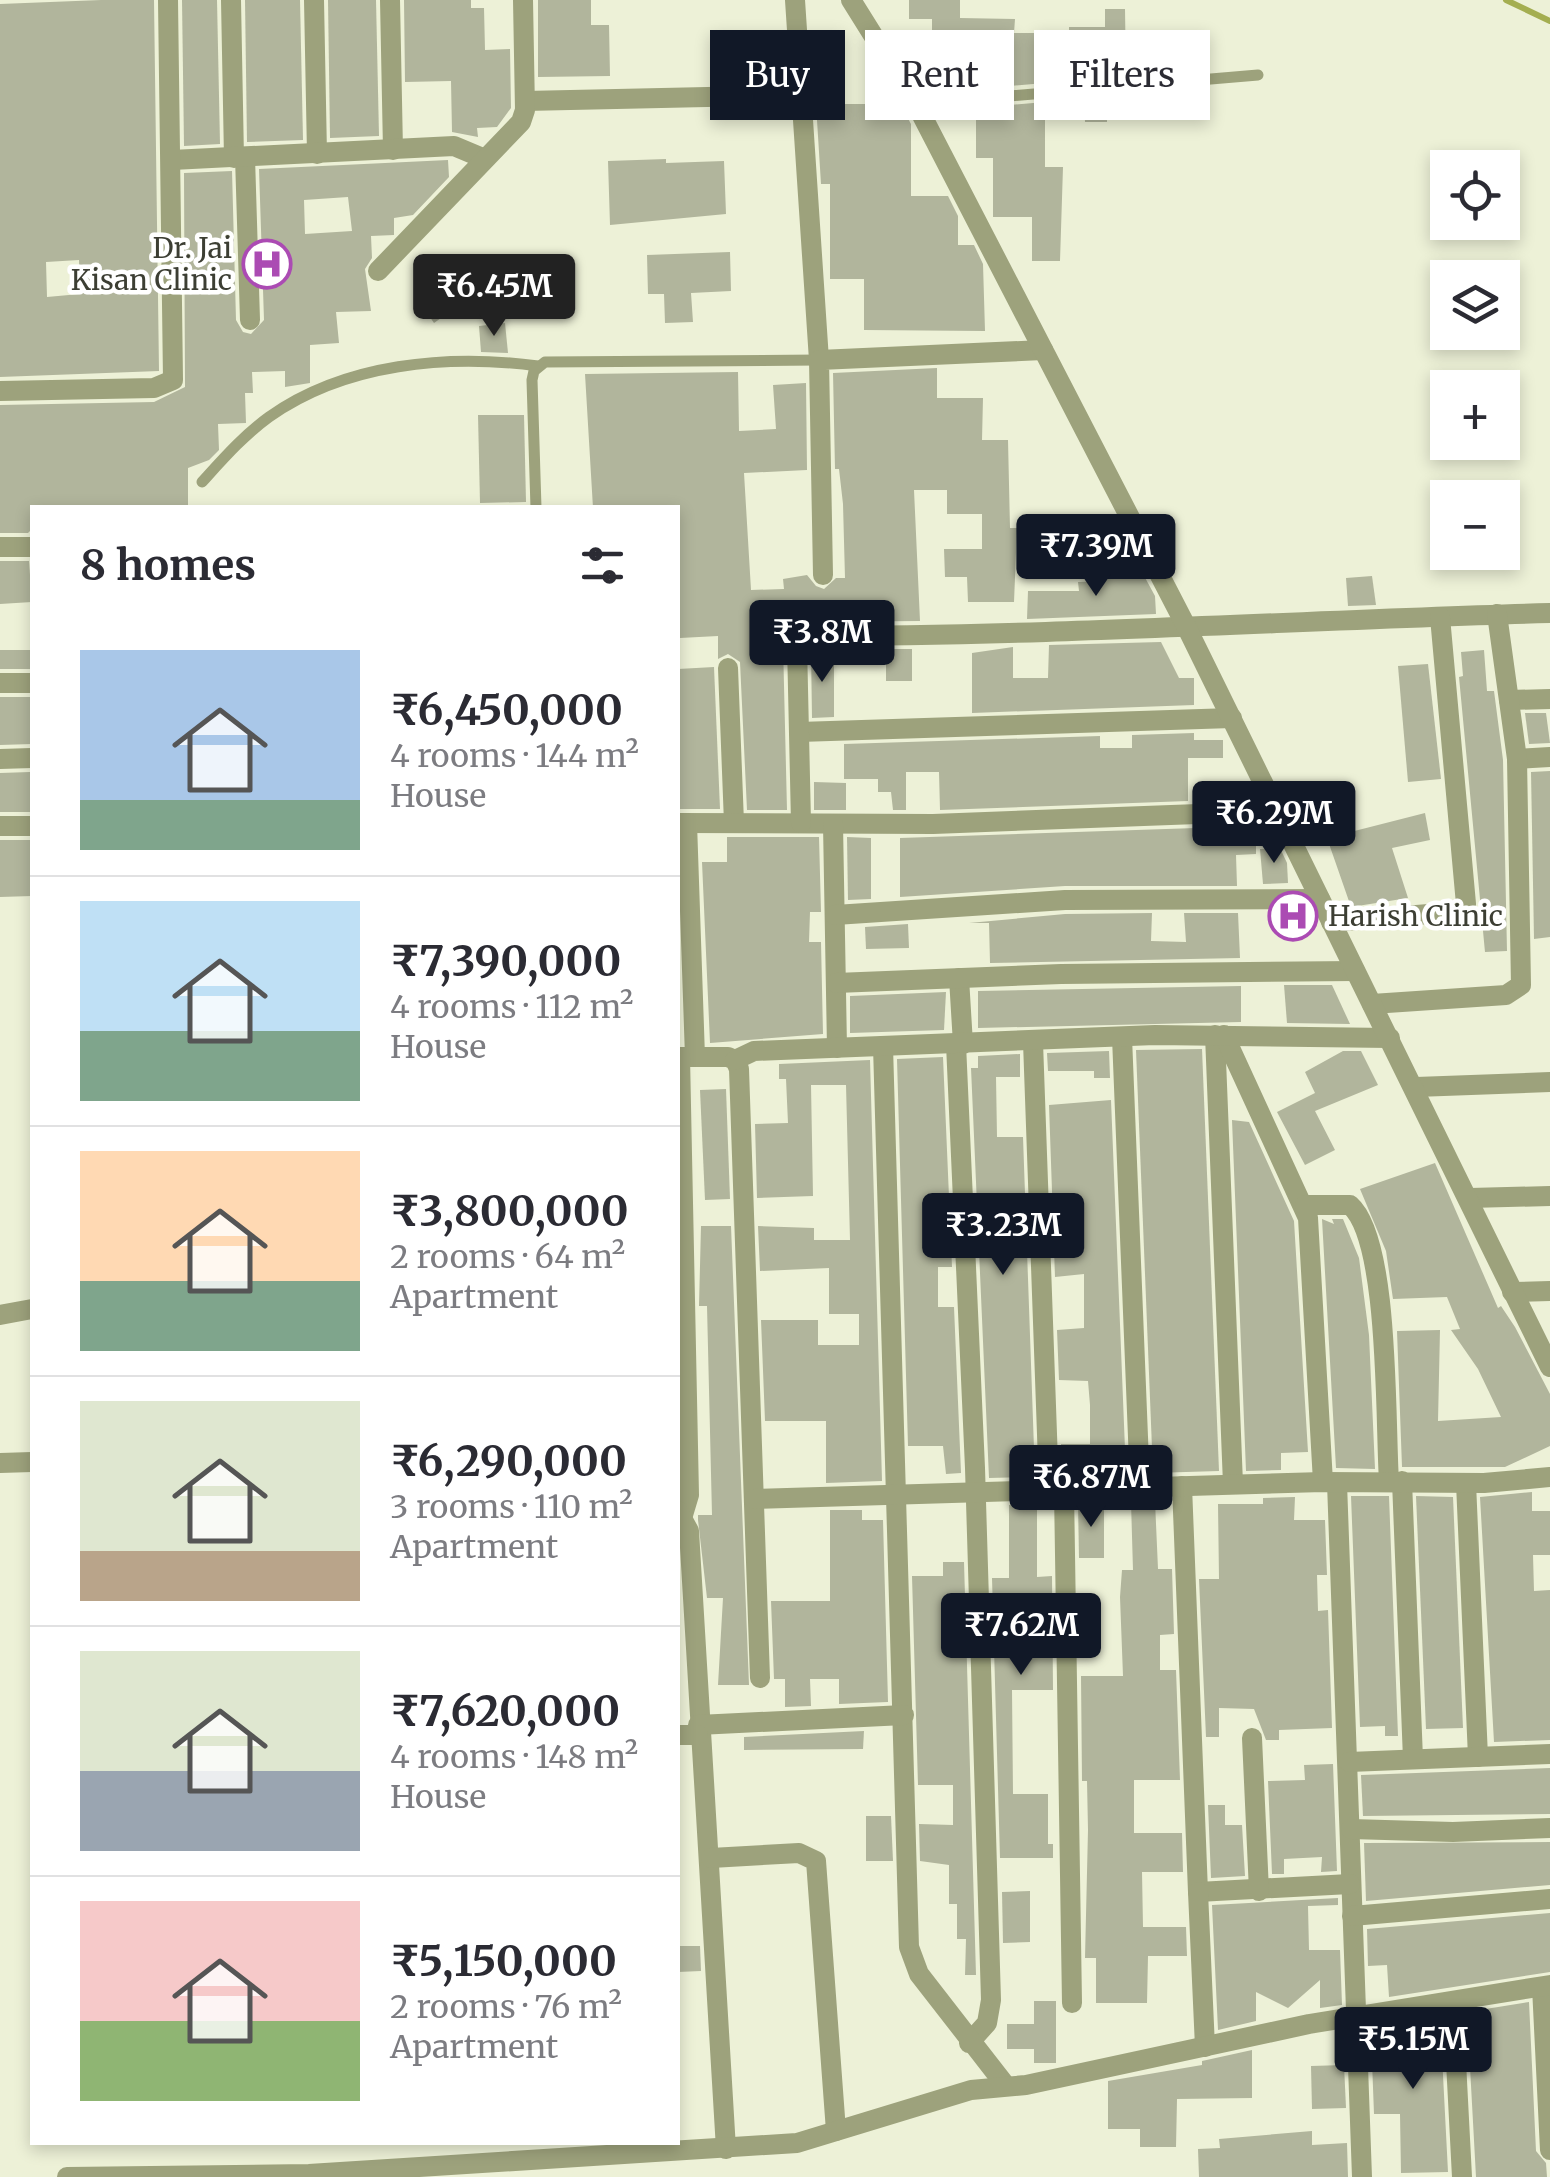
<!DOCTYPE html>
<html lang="en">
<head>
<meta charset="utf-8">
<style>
	:root { --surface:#fff; --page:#f7f7f7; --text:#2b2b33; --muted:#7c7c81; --line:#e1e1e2; --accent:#111827 }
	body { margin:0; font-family:Merriweather,serif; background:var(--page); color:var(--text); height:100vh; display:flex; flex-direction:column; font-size:38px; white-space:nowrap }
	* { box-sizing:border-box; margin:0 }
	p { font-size:32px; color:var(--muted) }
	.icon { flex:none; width:55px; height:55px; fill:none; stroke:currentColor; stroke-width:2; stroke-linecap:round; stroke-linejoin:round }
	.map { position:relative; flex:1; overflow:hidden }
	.sheet { position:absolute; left:30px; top:505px; width:650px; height:1640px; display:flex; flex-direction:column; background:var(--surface); border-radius:0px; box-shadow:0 5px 15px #0003 }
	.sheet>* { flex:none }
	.guide { position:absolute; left:710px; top:30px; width:690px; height:90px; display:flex; gap:20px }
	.controls { position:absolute; left:1430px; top:150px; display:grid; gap:20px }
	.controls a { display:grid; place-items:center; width:90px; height:90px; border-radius:0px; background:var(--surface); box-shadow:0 5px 15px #0003; font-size:50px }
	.price { position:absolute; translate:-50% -85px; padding:0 22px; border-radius:10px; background:var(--accent); color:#fff; font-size:32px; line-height:65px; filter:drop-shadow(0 2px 5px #0008) }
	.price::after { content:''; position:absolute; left:50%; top:60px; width:30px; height:22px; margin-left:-15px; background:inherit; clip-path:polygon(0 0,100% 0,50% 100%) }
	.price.selected { background:#222; color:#fff }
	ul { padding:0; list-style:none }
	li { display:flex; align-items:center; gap:30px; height:250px; padding:0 50px }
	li+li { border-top:2px solid var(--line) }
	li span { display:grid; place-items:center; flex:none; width:280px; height:200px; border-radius:0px; color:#555 }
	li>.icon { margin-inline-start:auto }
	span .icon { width:120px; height:120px; fill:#fffc; stroke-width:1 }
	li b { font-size:42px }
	h2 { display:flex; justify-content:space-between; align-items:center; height:120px; padding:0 50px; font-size:42px }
	.tag { padding:0 35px; border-radius:0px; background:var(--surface); box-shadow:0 5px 15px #0003; font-size:35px; line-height:90px }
	.tag.selected { background:var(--accent); color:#fff }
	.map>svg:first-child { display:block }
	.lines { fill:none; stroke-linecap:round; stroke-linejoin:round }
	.stream { stroke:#a4ae50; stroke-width:6 }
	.building { fill:#b1b59c; fill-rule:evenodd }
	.service { stroke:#9da27c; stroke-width:11 }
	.minor { stroke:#9da27c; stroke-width:20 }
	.tertiary { stroke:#9da27c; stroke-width:20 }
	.labels { text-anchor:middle; stroke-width:9; stroke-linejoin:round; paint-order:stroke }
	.poi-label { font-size:28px; fill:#3c3e33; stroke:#fff; text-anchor:end }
</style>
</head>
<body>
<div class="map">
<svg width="1550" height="2177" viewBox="0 0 1550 2177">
	<rect width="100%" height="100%" fill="#edf1d7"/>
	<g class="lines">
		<polyline class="stream" points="1506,0 1550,21"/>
	</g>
	<g class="building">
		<path d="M101 0H154L159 371 0 377V4ZM79 260 80 294 47 297 46 262Z"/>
		<polygon points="182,0 217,0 220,144 184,146"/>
		<polygon points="245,0 300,0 303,140 247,142"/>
		<polygon points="328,0 376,0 379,136 330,138"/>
		<polygon points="404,0 471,0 471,8 484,8 485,50 510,49 511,108 497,127 477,128 478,137 452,132 451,81 405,82"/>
		<polygon points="538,0 591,0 591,25 609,25 610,76 538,77"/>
		<polygon points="909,0 960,0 960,18 1015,19 1014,33 1069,33 1069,27 1105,27 1105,9 1125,9 1126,76 952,91 951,63 932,63 932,19 909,19"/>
		<polygon points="1107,97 1107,122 1085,122 1084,99"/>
		<polygon points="1045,102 1045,167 1063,167 1060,261 1032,261 1032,217 993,217 993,158 976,158 976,108"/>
		<polygon points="816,104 900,104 911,124 911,196 948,196 958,216 958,245 974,245 983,264 985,331 864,330 864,279 830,279 830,184 821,184"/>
		<polygon points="666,159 666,163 724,161 726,214 610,225 608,161"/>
		<path d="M448 160 449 177 413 215 394 218V235L371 236 372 258 365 269 371 311 336 312 339 343 310 345V383L285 387V371L252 372 253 393H245L246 423 218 424 219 450 209 460 188 468V508H32V529L28 533H0V405L154 402 185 387 184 173 232 171 236 320 243 332 251 334 264 320 259 169ZM348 197 352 231 305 234 304 200Z"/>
		<polygon points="730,252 731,291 691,293 693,322 665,323 664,294 648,294 647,255"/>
		<polygon points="444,279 461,304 434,323 417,298"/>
		<polygon points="505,323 508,353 481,352 479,326"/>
		<polygon points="937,368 937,398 983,398 982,440 1008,440 1010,528 1017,528 1014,602 968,602 967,577 945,577 944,549 982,549 982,514 947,514 947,490 914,490 920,621 808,622 788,634 783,644 787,810 747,810 740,662 728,654 718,659 718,636 680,638 678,508 593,508 585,374 738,372 739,431 776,429 773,385 806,383 807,470 744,473 751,590 784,589 783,579 807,575 816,586 824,589 836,578 845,578 843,504 839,469 835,469 833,373"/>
		<polygon points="478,415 524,415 526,502 480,503"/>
		<polygon points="0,561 29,561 32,602 0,604"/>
		<polygon points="1142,572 1155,596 1156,614 1027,619 1028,591 1079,591 1078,582 1102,581 1102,573"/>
		<polygon points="1372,576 1376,605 1348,606 1346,578"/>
		<polygon points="1161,642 1179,678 1194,678 1194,705 972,713 972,653 1013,647 1013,678 1048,678 1049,645"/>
		<rect x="886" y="649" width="26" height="32"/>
		<rect x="0" y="650" width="32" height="19"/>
		<polygon points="829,650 828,662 834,662 834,717 812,718 811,651"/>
		<polygon points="1484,650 1487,691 1494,691 1503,760 1507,951 1485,952 1459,677 1463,676 1461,652"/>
		<polygon points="1428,664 1441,779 1408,782 1398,666"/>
		<polygon points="714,667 720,809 678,809 678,669"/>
		<polygon points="0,697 32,697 32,744 0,745"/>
		<polygon points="1525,713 1546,713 1550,743 1529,744"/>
		<polygon points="1194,733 1194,740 1223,740 1223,758 1188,758 1188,801 940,810 939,772 906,772 906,810 893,810 891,792 878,792 878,779 844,779 844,744 1100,736 1100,748 1132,748 1132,735"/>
		<polygon points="1550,771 1550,937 1534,939 1531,772"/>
		<polygon points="30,772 32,812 0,812 0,773"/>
		<polygon points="814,782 846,783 846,810 814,810"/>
		<polygon points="1425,813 1430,840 1392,848 1408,898 1351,907 1327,838"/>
		<polygon points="1256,826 1256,854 1236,855 1237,886 1065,886 900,897 900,838"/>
		<polygon points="727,837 819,837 821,912 810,912 809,942 821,942 823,1034 710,1043 702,862 727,862"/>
		<polygon points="847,837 871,838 871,899 848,900"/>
		<polygon points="0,840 32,840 32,896 0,897"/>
		<polygon points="1280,848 1287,863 1288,883 1263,884 1260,849"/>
		<polygon points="1152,913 1151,941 1186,942 1184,913 1238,913 1240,958 990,963 989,923 969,923 1065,914"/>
		<polygon points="908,924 909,948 866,949 865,927"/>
		<polygon points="1284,985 1332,985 1350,1024 1287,1023"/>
		<polygon points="1241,986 1241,1022 978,1028 978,991"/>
		<polygon points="946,992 944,1030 850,1033 850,996"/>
		<polygon points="1202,1049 1219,1471 1153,1473 1136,1050"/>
		<polygon points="1109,1051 1110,1078 1094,1078 1094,1071 1048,1071 1047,1053"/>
		<polygon points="1343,1051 1361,1051 1378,1085 1315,1111 1335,1150 1305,1165 1277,1112 1315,1093 1305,1072"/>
		<polygon points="1020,1054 1020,1077 996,1077 997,1137 1023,1137 1035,1477 989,1478 971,1068 978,1068 978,1056"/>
		<polygon points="943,1057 952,1267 938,1267 938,1307 954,1307 961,1473 946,1474 943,1446 908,1446 897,1059"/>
		<polygon points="870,1060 882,1481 826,1483 826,1421 765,1421 761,1320 818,1320 818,1345 859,1345 859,1314 829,1314 829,1268 760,1271 758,1226 814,1228 814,1240 850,1240 846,1085 811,1085 813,1196 757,1198 755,1124 788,1123 786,1079 779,1079 779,1064"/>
		<polygon points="726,1089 730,1199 705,1200 700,1090"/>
		<polygon points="1111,1100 1125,1449 1103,1450 1104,1475 1062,1476 1061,1444 1090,1444 1090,1405 1088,1381 1059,1380 1057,1330 1084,1328 1084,1274 1055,1277 1049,1105"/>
		<polygon points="1232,1120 1249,1122 1294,1221 1308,1452 1281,1453 1281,1470 1246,1471"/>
		<polygon points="1435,1163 1498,1308 1501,1306 1515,1327 1550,1394 1550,1446 1505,1467 1402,1467 1397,1331 1440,1330 1438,1421 1501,1417 1478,1369 1451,1330 1460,1329 1447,1297 1393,1299 1386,1251 1360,1189"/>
		<polygon points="1322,1219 1334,1224 1332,1219 1343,1219 1359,1258 1369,1335 1375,1469 1336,1468"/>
		<polygon points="701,1226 731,1226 749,1685 718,1685 723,1598 707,1598 698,1520 698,1515 712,1515 707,1306 699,1306"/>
		<polygon points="1532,1492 1532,1511 1550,1511 1550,1555 1533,1555 1534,1591 1550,1590 1550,1740 1494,1742 1480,1497"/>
		<polygon points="1351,1496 1389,1496 1398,1736 1385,1736 1385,1726 1360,1727"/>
		<polygon points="1416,1496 1453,1497 1463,1728 1426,1729"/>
		<polygon points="1295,1497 1294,1520 1325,1520 1327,1575 1317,1575 1318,1611 1328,1610 1332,1728 1279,1730 1279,1740 1266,1740 1254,1709 1219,1708 1219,1737 1206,1737 1199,1579 1219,1579 1218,1504 1263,1504 1263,1498"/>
		<polygon points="1155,1501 1158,1569 1172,1569 1174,1634 1160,1635 1160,1670 1176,1670 1180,1780 1134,1780 1134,1833 1182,1833 1183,1872 1142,1872 1143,1927 1186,1927 1187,1956 1148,1956 1147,2003 1096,2003 1096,1958 1085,1958 1088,1830 1087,1781 1082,1781 1081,1676 1123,1676 1120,1597 1122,1570 1133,1570 1131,1502"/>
		<polygon points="1104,1502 1104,1558 1079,1558 1078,1503"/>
		<polygon points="1037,1504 1037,1577 1052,1576 1053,1690 1012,1690 1013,1794 1048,1794 1048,1844 1053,1844 1053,1858 1000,1858 992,1578 1009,1578 1009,1505"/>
		<polygon points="830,1510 862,1510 862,1520 883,1520 888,1702 839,1704 839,1679 810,1679 811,1706 785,1707 785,1679 774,1679 771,1601 830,1601"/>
		<polygon points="943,1562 964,1562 976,1975 965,1975 966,1939 957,1939 957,1904 949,1904 949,1865 920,1861 919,1824 953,1825 953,1785 918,1785 912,1576 943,1576"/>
		<polygon points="864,1731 863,1749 744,1750 744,1737"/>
		<polygon points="1333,1764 1337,1871 1321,1872 1322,1857 1284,1859 1284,1874 1272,1874 1268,1781 1305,1780 1304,1765"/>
		<polygon points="1550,1768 1550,1814 1363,1816 1361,1775"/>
		<polygon points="1208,1805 1225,1805 1225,1825 1242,1825 1245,1876 1211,1878"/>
		<polygon points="866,1816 891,1816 893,1861 866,1861"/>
		<polygon points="1550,1842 1550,1885 1366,1901 1364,1843"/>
		<polygon points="1030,1891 1030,1942 1003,1943 1002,1892"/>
		<polygon points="1338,1898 1338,1905 1308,1906 1309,1950 1340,1950 1342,2005 1320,2008 1320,1980 1288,2008 1256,1992 1256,2021 1218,2030 1212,1905"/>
		<polygon points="1550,1913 1550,1972 1389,1997 1387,1965 1368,1966 1367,1929"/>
		<polygon points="678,1946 700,1946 701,1971 678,1972"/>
		<polygon points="1034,2001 1056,2001 1056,2063 1034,2063 1034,2049 1007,2049 1007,2024 1034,2024"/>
		<polygon points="1529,2002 1536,2151 1546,2163 1547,2177 1476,2177 1467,2012"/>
		<polygon points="1440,2017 1448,2172 1401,2173 1400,2114 1374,2114 1371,2035 1390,2035 1390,2025"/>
		<polygon points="1252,2050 1252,2098 1177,2099 1176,2147 1140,2147 1140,2129 1108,2129 1108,2081 1202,2065 1202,2061"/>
		<polygon points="1344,2065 1346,2108 1312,2109 1311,2066"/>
		<polygon points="1312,2131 1312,2145 1347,2143 1348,2177 1199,2177 1198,2149 1220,2148 1219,2139"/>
	</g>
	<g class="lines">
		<g class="service">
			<polyline points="916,104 1258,75"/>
			<path d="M202 482C223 459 244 435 269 417 345 363 448 354 538 366"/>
			<polyline points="536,508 532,380 534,371 545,362 819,360"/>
		</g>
		<g class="minor">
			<polyline points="231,0 234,158"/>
			<polyline points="314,0 317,154"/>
			<polyline points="390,0 393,150"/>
			<polyline points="795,0 819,360"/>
			<polyline points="525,101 800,95"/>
			<polyline points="245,157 250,320"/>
			<polyline points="172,160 454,146 485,159"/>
			<polyline points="378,271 521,122 525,110 523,0"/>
			<polyline points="0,391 154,388 173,380 168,0"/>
			<polyline points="0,547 32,547"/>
			<polyline points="823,575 819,360 1043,350"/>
			<polyline points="728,668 734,823"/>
			<polyline points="0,683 32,683"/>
			<polyline points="1509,700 1550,699"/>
			<polyline points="799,732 1232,718"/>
			<polyline points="0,759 32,758"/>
			<polyline points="1517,759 1550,757"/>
			<polyline points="678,823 933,824 1276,811"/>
			<polyline points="687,823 695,1057"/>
			<path d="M801 823 797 644 808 636C1056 636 1303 620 1550 613"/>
			<polyline points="833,824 837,1048"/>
			<polyline points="0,826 32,826"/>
			<polyline points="835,915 1065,900 1320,899"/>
			<polyline points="1331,922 1453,912 1466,904 1440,617"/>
			<polyline points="959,978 963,1044"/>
			<polyline points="836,983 1061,974 1355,971"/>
			<polyline points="1372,1004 1506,995 1521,985 1517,759 1497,614"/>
			<polyline points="1215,1035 1233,1484"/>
			<polyline points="1224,1035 1308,1218 1323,1482"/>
			<polyline points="1122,1037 1140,1487"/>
			<polyline points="1033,1042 1049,1490"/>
			<polyline points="956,1044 975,1468 991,2000 987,2023 969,2043"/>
			<polyline points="883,1046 909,1947 919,1974 1006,2086"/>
			<polyline points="678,1057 728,1057 735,1060 739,1069 760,1678"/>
			<polyline points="680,1057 689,1495 683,1515"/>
			<polyline points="735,1060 754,1051 1155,1035 1390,1038"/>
			<polyline points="1416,1087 1550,1082"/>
			<polyline points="1470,1198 1550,1196"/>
			<path d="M1305 1205H1350C1390 1240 1385 1423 1389 1481"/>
			<polyline points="1512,1292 1550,1291"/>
			<polyline points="0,1315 32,1309"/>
			<polyline points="0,1463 32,1462"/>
			<polyline points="1402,1481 1413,1759"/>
			<polyline points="1337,1483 1362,2177"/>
			<polyline points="1466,1483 1478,1757"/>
			<polyline points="1182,1486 1198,1892 1350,1884"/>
			<polyline points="1064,1490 1072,2003"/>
			<polyline points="754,1499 1323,1482 1484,1483 1550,1477"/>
			<polyline points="678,1511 689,1531 726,2149"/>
			<polyline points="698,1725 904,1715"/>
			<polyline points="678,1735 698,1735"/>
			<polyline points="1252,1738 1259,1891"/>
			<polyline points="1349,1762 1550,1754"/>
			<polyline points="1351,1829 1453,1832 1550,1828"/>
			<polyline points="711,1858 799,1853 816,1861 836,2131"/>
			<polyline points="1198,1892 1205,2047"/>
			<polyline points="1352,1916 1550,1899"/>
			<polyline points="1542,1987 1550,2150"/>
			<polyline points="1453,2004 1462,2177"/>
			<polyline points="67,2177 309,2174 797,2143 971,2090 1026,2085 1309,2024 1550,1985"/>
		</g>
		<polyline class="tertiary" points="851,0 916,104 1185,624 1550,1367"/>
	</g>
	<defs>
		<g id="hospital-ring" transform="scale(2.5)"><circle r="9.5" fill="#fff" stroke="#ab4bb3" stroke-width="1.5"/><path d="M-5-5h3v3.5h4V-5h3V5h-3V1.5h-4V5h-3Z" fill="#ab4bb3"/></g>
	</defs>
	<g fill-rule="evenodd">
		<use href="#hospital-ring" x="267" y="264"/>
		<use href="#hospital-ring" x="1293" y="916"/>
	</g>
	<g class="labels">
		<g class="poi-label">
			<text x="232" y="258">Dr. Jai<tspan x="232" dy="32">Kisan Clinic</tspan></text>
			<text x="1328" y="926" text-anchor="start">Harish Clinic</text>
		</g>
	</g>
</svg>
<div class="controls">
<a><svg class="icon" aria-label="locate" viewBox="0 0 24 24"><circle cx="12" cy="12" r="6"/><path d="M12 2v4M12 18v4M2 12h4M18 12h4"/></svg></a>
<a><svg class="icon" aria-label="layers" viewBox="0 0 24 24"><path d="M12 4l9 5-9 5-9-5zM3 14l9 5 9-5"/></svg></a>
<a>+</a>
<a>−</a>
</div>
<b class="price selected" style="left:494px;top:339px">₹6.45M</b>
<b class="price" style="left:1096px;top:599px">₹7.39M</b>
<b class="price" style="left:822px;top:685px">₹3.8M</b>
<b class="price" style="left:1274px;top:866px">₹6.29M</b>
<b class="price" style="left:1003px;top:1278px">₹3.23M</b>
<b class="price" style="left:1091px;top:1530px">₹6.87M</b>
<b class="price" style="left:1021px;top:1678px">₹7.62M</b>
<b class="price" style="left:1413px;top:2092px">₹5.15M</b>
<div class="guide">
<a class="tag selected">Buy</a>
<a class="tag">Rent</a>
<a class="tag">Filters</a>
</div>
<section class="sheet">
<h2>8 homes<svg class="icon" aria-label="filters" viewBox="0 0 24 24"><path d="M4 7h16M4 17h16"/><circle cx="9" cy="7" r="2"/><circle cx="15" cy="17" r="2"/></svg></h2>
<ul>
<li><span style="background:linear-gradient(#a9c7e8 75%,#7fa58c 0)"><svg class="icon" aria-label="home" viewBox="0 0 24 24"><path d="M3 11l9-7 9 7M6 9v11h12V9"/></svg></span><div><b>₹6,450,000</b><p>4 rooms · 144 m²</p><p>House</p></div></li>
<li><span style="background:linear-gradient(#bfe0f5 65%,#7fa58c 0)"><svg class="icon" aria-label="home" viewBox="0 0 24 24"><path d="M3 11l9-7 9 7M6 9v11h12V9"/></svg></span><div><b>₹7,390,000</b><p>4 rooms · 112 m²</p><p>House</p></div></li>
<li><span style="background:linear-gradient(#ffd9b3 65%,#7fa58c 0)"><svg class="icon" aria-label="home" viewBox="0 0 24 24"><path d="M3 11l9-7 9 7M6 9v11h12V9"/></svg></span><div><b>₹3,800,000</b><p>2 rooms · 64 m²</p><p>Apartment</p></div></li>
<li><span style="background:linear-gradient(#dfe7d0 75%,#b9a48a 0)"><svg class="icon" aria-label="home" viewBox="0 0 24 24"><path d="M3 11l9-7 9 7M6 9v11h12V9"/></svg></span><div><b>₹6,290,000</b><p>3 rooms · 110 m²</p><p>Apartment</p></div></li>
<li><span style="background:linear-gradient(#dfe7d0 60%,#9aa5b1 0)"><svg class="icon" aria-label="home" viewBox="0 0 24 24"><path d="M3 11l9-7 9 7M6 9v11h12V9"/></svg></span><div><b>₹7,620,000</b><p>4 rooms · 148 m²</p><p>House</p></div></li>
<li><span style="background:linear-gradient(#f6c9c9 60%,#8fb573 0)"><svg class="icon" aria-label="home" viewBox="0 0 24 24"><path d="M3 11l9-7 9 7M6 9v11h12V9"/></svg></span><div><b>₹5,150,000</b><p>2 rooms · 76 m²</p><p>Apartment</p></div></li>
</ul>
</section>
</div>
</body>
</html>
